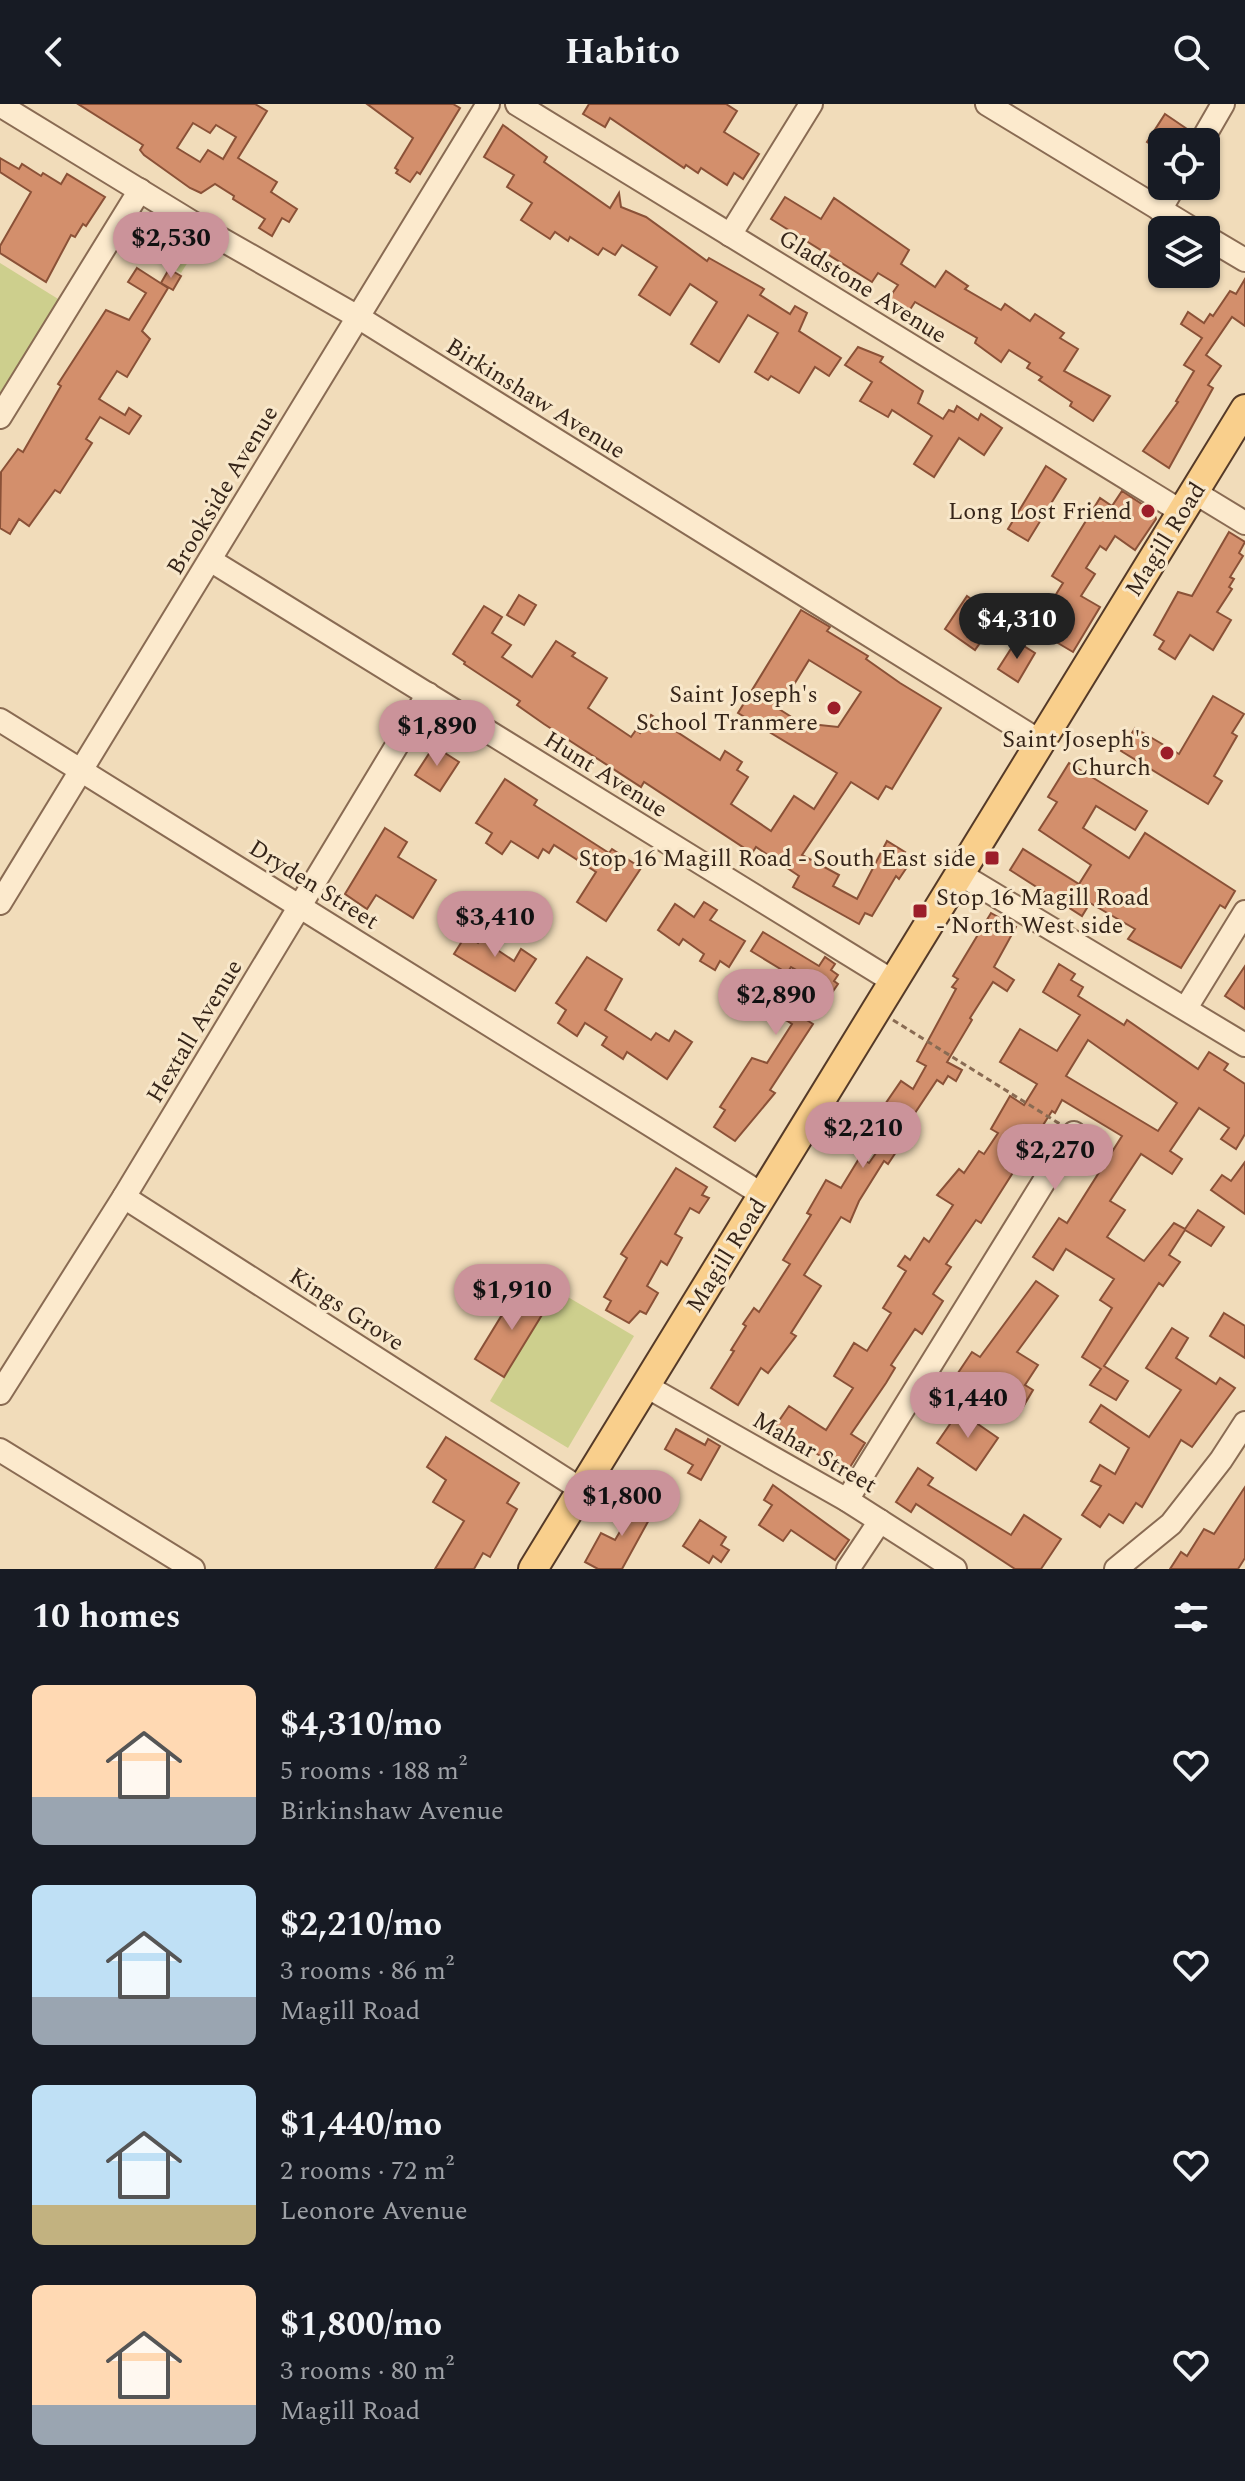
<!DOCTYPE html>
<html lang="en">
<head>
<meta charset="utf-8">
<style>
	:root { --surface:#171b24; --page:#20242c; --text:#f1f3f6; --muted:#9ea1a6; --accent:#cb939a }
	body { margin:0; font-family:Spectral,serif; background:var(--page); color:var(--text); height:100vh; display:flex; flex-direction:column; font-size:30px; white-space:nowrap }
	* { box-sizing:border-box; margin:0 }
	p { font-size:26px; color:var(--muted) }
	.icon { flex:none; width:44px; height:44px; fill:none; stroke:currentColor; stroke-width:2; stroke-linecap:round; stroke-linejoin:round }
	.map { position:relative; height:1465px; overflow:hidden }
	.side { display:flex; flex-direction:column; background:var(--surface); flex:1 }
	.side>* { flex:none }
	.fabs { position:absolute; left:1148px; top:24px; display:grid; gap:16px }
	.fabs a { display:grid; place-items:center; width:72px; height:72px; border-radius:12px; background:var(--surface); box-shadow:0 2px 6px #0004; font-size:40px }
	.price { position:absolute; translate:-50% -68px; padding:0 18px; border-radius:28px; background:var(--accent); color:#111; font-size:26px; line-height:52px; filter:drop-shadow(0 2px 4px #0008) }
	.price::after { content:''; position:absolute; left:50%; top:48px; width:24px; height:18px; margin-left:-12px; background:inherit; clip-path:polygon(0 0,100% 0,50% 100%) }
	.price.active { background:#222; color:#fff }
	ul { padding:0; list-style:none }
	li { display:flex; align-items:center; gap:24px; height:200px; padding:0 32px }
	li span { display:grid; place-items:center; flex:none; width:224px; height:160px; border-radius:12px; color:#555 }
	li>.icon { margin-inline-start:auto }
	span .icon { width:96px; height:96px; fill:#fffc; stroke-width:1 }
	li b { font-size:34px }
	h2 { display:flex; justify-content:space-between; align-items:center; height:96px; padding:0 32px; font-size:34px }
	header { display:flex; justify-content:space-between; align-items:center; height:104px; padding:0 32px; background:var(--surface); font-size:36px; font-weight:700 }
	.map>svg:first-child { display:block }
	.green { fill:#cdcf8d }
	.building { fill:#d38f6c; stroke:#8a5137; stroke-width:2; fill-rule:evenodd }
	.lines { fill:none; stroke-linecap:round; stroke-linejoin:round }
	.minor-casing { stroke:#896b53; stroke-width:26 }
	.major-casing { stroke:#553a28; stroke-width:32 }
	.path { stroke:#896b53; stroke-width:3; stroke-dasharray:6 4; stroke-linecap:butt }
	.minor { stroke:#fceacd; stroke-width:22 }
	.major { stroke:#f9cf8c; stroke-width:28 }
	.poi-dot { fill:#9c1e29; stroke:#f8e7ca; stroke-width:3 }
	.labels { text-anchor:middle; stroke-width:6; stroke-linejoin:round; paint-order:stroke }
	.street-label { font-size:24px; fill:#362519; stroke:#f8e7ca }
	.poi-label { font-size:24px; fill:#362519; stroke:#f8e7ca; text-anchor:end }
</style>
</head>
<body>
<header><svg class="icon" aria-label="back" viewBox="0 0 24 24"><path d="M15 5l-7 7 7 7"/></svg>Habito<svg class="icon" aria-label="search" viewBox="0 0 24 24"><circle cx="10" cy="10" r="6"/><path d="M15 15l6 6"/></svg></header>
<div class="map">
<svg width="1245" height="1465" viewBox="0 0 1245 1465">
	<rect width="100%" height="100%" fill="#f1dcba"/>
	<g class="green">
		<polygon points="145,117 195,147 181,169 131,139"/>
		<polygon points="0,159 63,198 0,302"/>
		<polygon points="556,1186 634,1232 568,1344 490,1297"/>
	</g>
	<g class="building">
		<path d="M78 0H255L267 7 238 54 277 78 271 88 297 105 289 118 282 114 272 132 259 124 265 115 233 95 234 92 215 80 201 89 190 84 144 51 140 46 143 41ZM193 19 210 29 216 21 236 33 223 55 208 46 200 58 177 44Z"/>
		<polygon points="367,0 453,0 460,4 420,70 417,68 410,78 396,69 398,66 395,64 413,34"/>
		<polygon points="589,0 726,0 737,7 724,28 759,50 743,75 734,69 727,81 701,64 698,69 686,61 684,64 610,14 605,23 583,10"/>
		<polygon points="1165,10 1190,27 1183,38 1162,38 1162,48 1147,38"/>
		<polygon points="503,21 547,53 544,58 610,104 619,89 621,103 646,113 707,157 709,154 764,185 760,191 790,210 795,202 807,209 799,227 841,254 829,272 815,263 799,289 771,272 768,276 755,268 778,229 748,211 719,258 691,240 717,198 690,180 670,211 639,191 657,163 622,141 615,151 603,144 598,151 570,133 568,137 555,128 550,135 521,116 532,99 507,83 514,71 484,53"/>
		<polygon points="0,54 19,65 22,60 41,72 43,69 61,80 67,70 105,93 86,122 83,120 75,133 71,131 46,178 0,149 0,142 31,88 0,68"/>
		<polygon points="785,93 821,115 834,94 909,146 901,160 935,183 946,167 968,182 965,185 1001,206 1005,200 1030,217 1035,210 1064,229 1060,234 1078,245 1064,267 1110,292 1093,317 1070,302 1072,298 1039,276 1042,273 1027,264 1030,259 1009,246 1001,258 975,239 977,234 915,198 907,210 887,197 898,181 878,169 872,178 771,115"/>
		<polygon points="137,164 168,184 142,227 150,235 127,273 117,267 99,295 125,311 129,304 141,312 129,330 100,313 86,335 92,339 60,389 55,386 29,422 19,415 10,430 0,424 1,368 18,345 23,348 61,282 58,280 106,206 129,216 146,189 128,178"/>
		<polygon points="169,165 181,172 173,186 161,179"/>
		<polygon points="1245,175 1245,222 1232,213 1206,251 1221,262 1208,281 1213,284 1169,364 1143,347 1178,298 1176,297 1194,267 1184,261 1202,234 1181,220 1188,208 1204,219 1210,210 1213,212 1230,187 1236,190"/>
		<polygon points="858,243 883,253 880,258 923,287 918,299 943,315 949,306 954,308 957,302 978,316 981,310 1002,324 984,351 959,334 934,373 914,360 932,332 892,306 888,313 860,297 872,278 845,261"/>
		<polygon points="1046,362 1066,375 1028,437 1008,425"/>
		<polygon points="1122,387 1154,408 1156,415 1135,446 1115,432 1106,446 1100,442 1086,464 1095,470 1081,492 1100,503 1073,548 1041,529 1048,517 1055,521 1068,500 1055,492 1063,479 1052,472 1100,394 1112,402"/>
		<polygon points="1229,428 1245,438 1239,449 1243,452 1230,473 1234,475 1229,483 1232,485 1217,508 1231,516 1213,546 1190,531 1175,555 1159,545 1164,537 1154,531 1178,488 1192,492"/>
		<polygon points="519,491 536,501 524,521 507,511"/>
		<polygon points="967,492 992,510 979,530 984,533 975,546 945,525"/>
		<path d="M484 502 502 513 492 529 511 541 502 553 532 573 556 537 575 549 572 552 607 574 588 604 631 633 636 626 640 629 651 611 720 656 725 647 742 658 737 666 748 673 731 700 771 727 794 692 814 705 837 669 738 609 801 506 830 523 827 527 868 552 866 555 900 579 941 604 892 685 886 682 878 695 851 678 802 751 839 771 833 782 857 795 887 737 905 748 902 752 911 757 899 775 896 772 872 812 865 809 859 820 793 783 799 772 756 743 752 749 644 678 641 683 544 620 517 601 520 597 464 560 465 558 453 550ZM809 556 861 588 838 623 801 619 779 605Z"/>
		<polygon points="1016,537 1035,549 1018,578 998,565"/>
		<polygon points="1213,592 1244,610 1232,629 1237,632 1214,672 1222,677 1208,700 1121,647 1135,624 1179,650"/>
		<polygon points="434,642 459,658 440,687 415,671"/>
		<polygon points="1069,659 1147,707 1135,726 1096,702 1083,724 1129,754 1145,729 1235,787 1225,804 1220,801 1181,864 1128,835 1135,825 1090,799 1082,812 1010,766 1023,745 1079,780 1091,761 1039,726 1057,698 1048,693"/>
		<polygon points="505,675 537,696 534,701 609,749 612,745 641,764 606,817 577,798 596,768 554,741 549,749 543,745 538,754 511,737 502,750 486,739 492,729 476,719"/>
		<polygon points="385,724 407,738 398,753 436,776 413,814 376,791 367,805 345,790"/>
		<polygon points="704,798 717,806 710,816 745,837 729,863 720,857 715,866 700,857 704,850 683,835 679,841 658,826 675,800 694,813"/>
		<polygon points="991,809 1016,823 994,863 1014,876 1007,887 993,878 970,914 972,916 947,958 962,966 956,977 948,972 943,980 937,976 903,1027 908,1030 888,1060 884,1057 859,1097 850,1118 841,1113 804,1171 821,1182 791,1229 796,1232 768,1269 761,1264 738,1301 711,1284 734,1247 731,1246 746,1222 743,1220 754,1204 759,1208 790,1160 783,1156 811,1111 807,1109 826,1076 841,1084 860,1053 869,1059 883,1039 866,1028 901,977 913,985 926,962 917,957 956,885 952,883 958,875 953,872"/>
		<polygon points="490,822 502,830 493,843 514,857 521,845 536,855 515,887 454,850 466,831 478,839"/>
		<polygon points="763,828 819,862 825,853 835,860 831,866 838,871 834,877 838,880 827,896 820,892 805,915 813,920 770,986 775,989 735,1037 714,1023 725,1006 720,1003 752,954 767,959 792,920 778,911 785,899 792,904 811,874 791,863 787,869 751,847"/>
		<polygon points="587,853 622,875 605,906 651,936 656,929 669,937 675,927 692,938 667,975 627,948 623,955 602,941 607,933 585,919 577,932 558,919 566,906 556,899"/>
		<path d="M1059 860 1075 870 1071 876 1083 883 1078 892 1124 921 1127 916 1198 965 1209 948 1228 960 1224 966 1245 980V1030L1236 1045 1221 1035 1229 1024 1199 1004 1170 1047 1182 1055 1172 1070 1141 1050 1110 1097 1125 1106 1107 1133 1144 1157 1174 1119 1185 1125 1198 1106 1224 1123 1211 1142 1185 1126 1169 1151 1180 1158 1163 1182 1159 1179 1104 1262 1128 1277 1116 1296 1090 1281 1101 1265 1082 1253 1112 1204 1100 1196 1114 1175 1066 1145 1053 1166 1033 1153 1059 1114 1067 1119 1122 1032 1062 996 1055 1009 1052 1007 981 1119 976 1116 946 1160 951 1163 933 1190 943 1197 922 1230 915 1225 891 1261 895 1264 886 1279 851 1330 865 1339 847 1368 774 1324 789 1302 826 1326 853 1284 834 1272 854 1239 867 1247 891 1209 883 1204 906 1167 898 1162 905 1152 910 1156 924 1134 929 1138 953 1101 937 1091 959 1065 964 1069 979 1047 984 1050 998 1029 991 1025 1010 992 1024 1001 1037 980 1000 958 1020 925 1057 947 1080 911 1043 888ZM1088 936 1177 999 1158 1027 1066 972Z"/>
		<polygon points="1245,862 1245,905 1225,892"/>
		<polygon points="1245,1058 1245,1110 1211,1086 1222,1071 1231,1077"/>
		<polygon points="676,1064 707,1083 702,1091 709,1094 699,1109 690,1104 675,1130 682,1134 667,1161 661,1157 647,1182 658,1189 646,1210 640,1207 629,1219 606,1206 611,1197 604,1193 627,1154 621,1150"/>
		<polygon points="1036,1177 1058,1192 1017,1248 1038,1261 1025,1281 1033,1286 1020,1308 958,1269 972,1248 980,1253"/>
		<polygon points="519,1183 548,1201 504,1273 475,1255"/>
		<polygon points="1224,1209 1245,1222 1245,1254 1210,1232"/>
		<polygon points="1172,1224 1188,1234 1176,1254 1216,1280 1220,1274 1235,1284 1192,1343 1181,1336 1142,1403 1136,1399 1123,1419 1109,1410 1100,1423 1082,1411 1101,1382 1091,1377 1100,1361 1115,1370 1129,1344 1090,1318 1101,1301 1149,1333 1181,1286 1146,1264"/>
		<polygon points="959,1307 998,1334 976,1366 937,1339"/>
		<polygon points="676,1325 705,1341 708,1335 720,1342 701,1376 688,1369 693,1361 665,1345"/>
		<polygon points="446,1333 519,1379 507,1399 517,1405 490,1453 483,1449 474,1465 435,1465 464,1417 433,1398 446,1376 427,1363"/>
		<polygon points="918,1364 933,1374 928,1381 1011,1431 1024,1411 1061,1435 1041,1465 1015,1465 916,1400 911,1408 896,1398"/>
		<polygon points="773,1381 849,1436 835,1456 791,1426 783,1437 759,1421 772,1401 764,1396"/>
		<polygon points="1245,1383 1245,1454 1238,1465 1170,1465 1181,1448 1187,1452 1204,1425 1214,1430"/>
		<polygon points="635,1390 656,1403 622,1465 598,1465 585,1458 601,1429 615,1436 631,1409 625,1406"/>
		<polygon points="700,1416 726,1433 721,1441 729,1446 721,1458 713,1452 709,1459 683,1442"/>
	</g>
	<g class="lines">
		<g class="minor-casing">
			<g id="minor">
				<polyline points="517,0 1182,408"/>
				<polyline points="987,0 1194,126"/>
				<polyline points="0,1 193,119 358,213 1041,638"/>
				<polyline points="1201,38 1223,0"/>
				<polyline points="1160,106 1174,82"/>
				<polyline points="730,131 811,0"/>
				<polyline points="1206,133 1245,156"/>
				<polyline points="0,313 140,86"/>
				<polyline points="1194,388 1245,419"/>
				<polyline points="210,456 894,878"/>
				<polyline points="0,616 763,1091"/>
				<polyline points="960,770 1245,941"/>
				<polyline points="0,799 488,0"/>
				<polyline points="1186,904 1245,808"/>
				<polyline points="124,1093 582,1386"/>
				<polyline points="646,1282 847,1396 955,1465"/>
				<polyline points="0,1289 124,1093 428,590"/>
				<polyline points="0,1346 193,1465"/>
				<polyline points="847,1396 1074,1029"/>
				<polyline points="848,1465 880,1417"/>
				<polyline points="1116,1465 1171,1420 1221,1356 1245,1319"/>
			</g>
		</g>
		<g class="major-casing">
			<polyline id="major" points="533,1465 1245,305"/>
		</g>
		<polyline class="path" points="893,916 1060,1020"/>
		<use href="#minor" class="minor"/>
		<use href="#major" class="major"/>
	</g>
	<g class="poi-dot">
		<circle cx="1148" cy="407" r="8"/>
		<circle cx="834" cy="604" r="8"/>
		<circle cx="1167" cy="649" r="8"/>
		<rect x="984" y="746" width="16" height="16" rx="4"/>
		<rect x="912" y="799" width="16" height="16" rx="4"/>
	</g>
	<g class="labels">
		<g class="street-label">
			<text transform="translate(863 182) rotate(32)" y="8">Gladstone Avenue</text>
			<text transform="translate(536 294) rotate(32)" y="8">Birkinshaw Avenue</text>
			<text transform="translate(222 386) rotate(-59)" y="8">Brookside Avenue</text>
			<text transform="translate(1165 435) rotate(-58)" y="8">Magill Road</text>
			<text transform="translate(606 670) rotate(32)" y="8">Hunt Avenue</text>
			<text transform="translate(314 780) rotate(32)" y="8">Dryden Street</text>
			<text transform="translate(194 927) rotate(-59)" y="8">Hextall Avenue</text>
			<text transform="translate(726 1151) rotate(-58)" y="8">Magill Road</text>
			<text transform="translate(347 1205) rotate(33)" y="8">Kings Grove</text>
			<text transform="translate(815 1348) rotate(30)" y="8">Mahar Street</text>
		</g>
		<g class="poi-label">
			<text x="1132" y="415">Long Lost Friend</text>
			<text x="818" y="598">Saint Joseph's<tspan x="818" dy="28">School Tranmere</tspan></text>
			<text x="1151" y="643">Saint Joseph's<tspan x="1151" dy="28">Church</tspan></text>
			<text x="976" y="762">Stop 16 Magill Road - South East side</text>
			<text x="936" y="801" text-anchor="start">Stop 16 Magill Road<tspan x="936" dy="28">- North West side</tspan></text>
		</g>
	</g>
</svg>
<div class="fabs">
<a><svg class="icon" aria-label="locate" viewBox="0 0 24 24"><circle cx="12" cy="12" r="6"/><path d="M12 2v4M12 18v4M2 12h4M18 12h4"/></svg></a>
<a><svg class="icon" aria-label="layers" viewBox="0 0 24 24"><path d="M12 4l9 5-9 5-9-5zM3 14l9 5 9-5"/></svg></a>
</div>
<b class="price" style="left:171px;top:176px">$2,530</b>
<b class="price active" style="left:1017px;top:557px">$4,310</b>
<b class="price" style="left:437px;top:664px">$1,890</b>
<b class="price" style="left:495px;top:855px">$3,410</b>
<b class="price" style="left:776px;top:933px">$2,890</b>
<b class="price" style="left:863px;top:1066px">$2,210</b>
<b class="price" style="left:1055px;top:1088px">$2,270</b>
<b class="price" style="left:512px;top:1228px">$1,910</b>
<b class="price" style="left:968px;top:1336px">$1,440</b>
<b class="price" style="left:622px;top:1434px">$1,800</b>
</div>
<section class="side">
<h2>10 homes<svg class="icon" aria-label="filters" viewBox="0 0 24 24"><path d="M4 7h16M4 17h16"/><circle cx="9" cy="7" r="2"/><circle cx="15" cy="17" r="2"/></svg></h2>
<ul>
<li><span style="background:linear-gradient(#ffd9b3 70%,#9aa5b1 0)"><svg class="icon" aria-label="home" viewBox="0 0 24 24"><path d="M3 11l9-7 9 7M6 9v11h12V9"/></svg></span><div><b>$4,310/mo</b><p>5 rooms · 188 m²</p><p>Birkinshaw Avenue</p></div><svg class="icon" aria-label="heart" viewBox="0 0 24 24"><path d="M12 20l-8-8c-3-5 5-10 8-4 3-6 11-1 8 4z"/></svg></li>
<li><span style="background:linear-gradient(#bfe0f5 70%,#9aa5b1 0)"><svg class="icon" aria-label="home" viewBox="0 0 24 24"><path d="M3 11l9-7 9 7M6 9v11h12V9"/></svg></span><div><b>$2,210/mo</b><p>3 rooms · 86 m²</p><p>Magill Road</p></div><svg class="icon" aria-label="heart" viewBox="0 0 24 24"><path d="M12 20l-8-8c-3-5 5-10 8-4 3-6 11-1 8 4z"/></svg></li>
<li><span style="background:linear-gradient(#bfe0f5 75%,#c2b280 0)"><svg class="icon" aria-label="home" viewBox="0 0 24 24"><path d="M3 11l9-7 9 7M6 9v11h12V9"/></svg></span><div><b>$1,440/mo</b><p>2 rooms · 72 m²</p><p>Leonore Avenue</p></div><svg class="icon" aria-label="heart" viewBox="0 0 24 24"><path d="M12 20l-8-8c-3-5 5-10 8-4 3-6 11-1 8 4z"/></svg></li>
<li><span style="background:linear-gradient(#ffd9b3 75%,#9aa5b1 0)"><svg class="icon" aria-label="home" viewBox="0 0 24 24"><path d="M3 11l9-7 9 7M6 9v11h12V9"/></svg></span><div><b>$1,800/mo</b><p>3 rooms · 80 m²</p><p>Magill Road</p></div><svg class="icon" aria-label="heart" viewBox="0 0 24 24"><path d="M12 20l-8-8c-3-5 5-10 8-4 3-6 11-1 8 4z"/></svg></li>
</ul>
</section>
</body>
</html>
